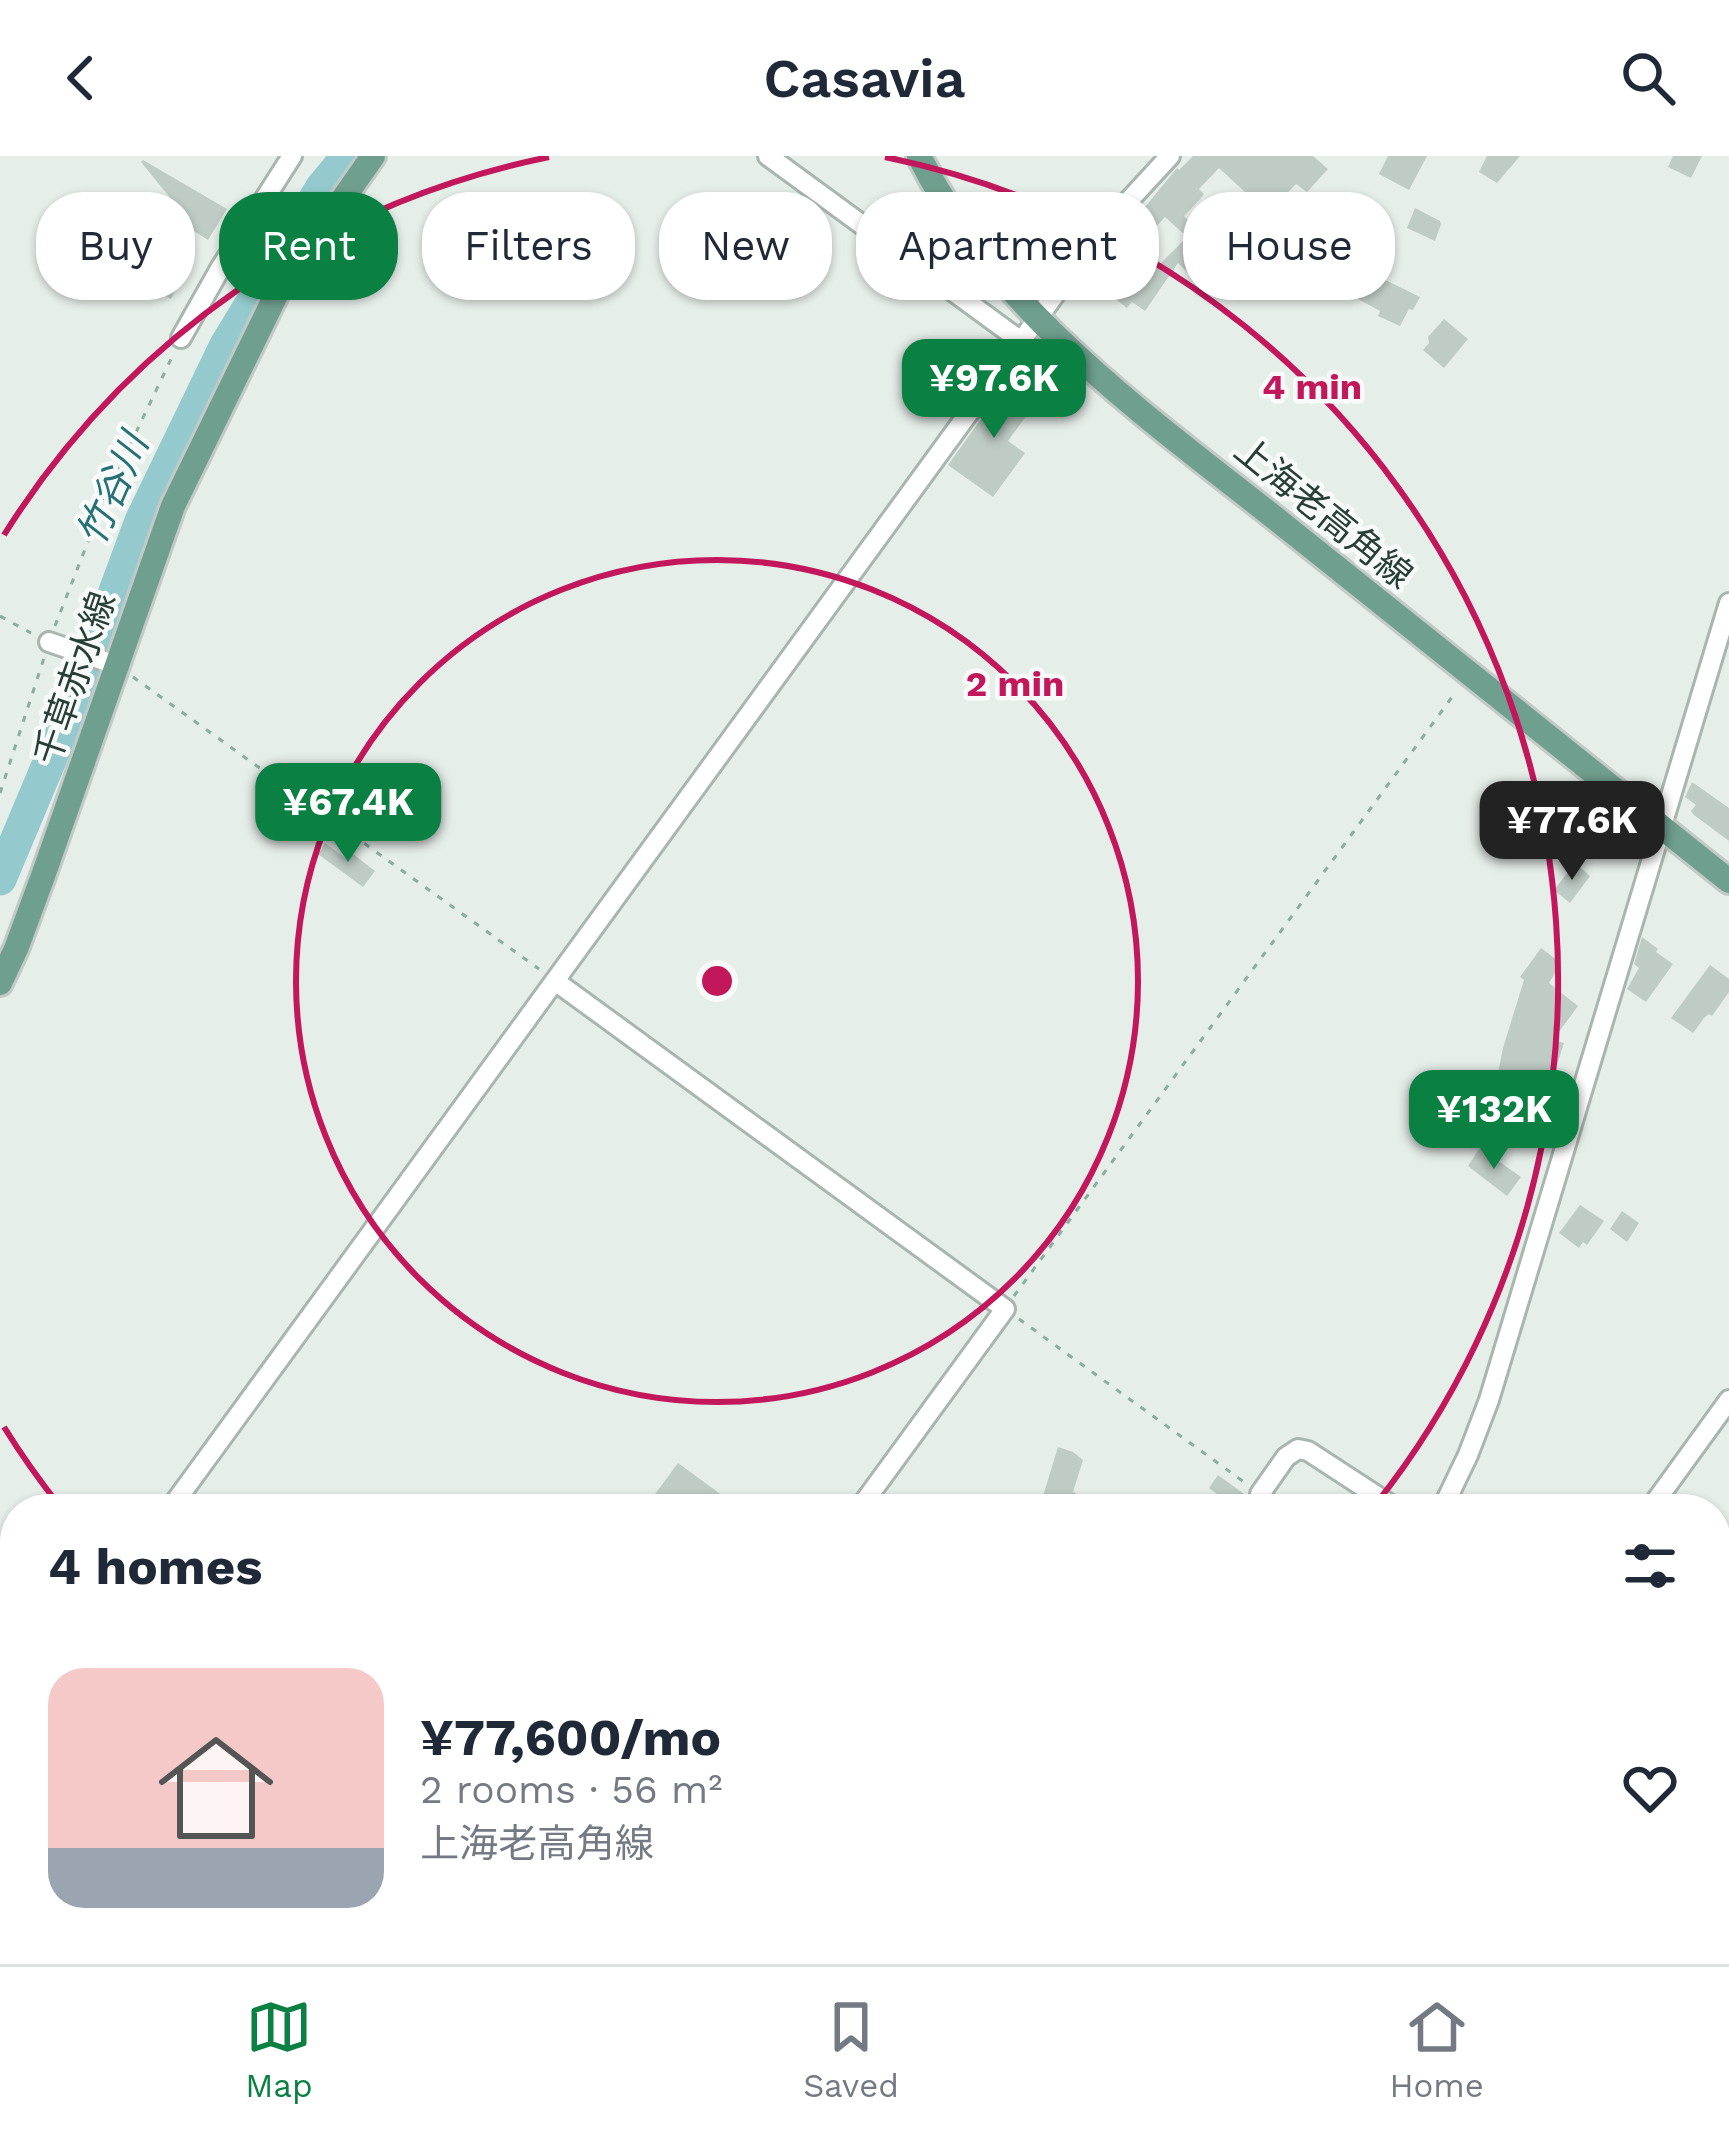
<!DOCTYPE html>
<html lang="en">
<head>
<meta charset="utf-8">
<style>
	:root { --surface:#fff; --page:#f6f6f7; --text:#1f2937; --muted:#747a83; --line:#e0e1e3; --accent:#0b8043 }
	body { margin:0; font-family:"Work Sans","Noto Sans JP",sans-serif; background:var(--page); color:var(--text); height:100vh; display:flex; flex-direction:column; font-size:45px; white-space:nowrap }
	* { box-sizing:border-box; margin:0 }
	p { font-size:39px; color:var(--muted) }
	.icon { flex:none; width:66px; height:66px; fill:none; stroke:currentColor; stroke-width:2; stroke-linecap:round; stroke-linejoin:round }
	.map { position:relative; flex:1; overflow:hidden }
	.sheet { position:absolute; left:0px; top:1338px; width:1731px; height:471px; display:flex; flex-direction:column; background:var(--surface); border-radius:48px 48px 0 0; box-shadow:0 3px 9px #0004 }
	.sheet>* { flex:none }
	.top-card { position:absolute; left:36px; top:36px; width:1659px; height:108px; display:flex; gap:24px }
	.price { position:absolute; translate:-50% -102px; padding:0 27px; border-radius:24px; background:var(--accent); color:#fff; font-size:39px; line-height:78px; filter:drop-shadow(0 3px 6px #0008) }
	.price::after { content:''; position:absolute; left:50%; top:72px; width:36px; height:27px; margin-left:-18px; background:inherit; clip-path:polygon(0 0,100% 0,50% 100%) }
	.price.on { background:#222; color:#fff }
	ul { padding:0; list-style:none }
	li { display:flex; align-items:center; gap:36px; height:300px; padding:0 48px }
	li+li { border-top:3px solid var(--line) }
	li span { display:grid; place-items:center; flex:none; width:336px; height:240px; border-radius:36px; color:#555 }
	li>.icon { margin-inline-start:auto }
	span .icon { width:144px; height:144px; fill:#fffc; stroke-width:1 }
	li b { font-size:51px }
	h2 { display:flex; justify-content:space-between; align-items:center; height:144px; padding:0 48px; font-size:51px }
	.pill { padding:0 42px; border-radius:48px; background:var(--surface); box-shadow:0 3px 9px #0004; font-size:42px; line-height:108px }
	.pill.on { background:var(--accent); color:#fff }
	header { display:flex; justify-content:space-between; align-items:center; height:156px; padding:0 48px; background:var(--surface); font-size:54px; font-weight:600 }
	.menu { display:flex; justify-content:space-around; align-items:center; height:168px; border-top:3px solid var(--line); background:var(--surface); font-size:33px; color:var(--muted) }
	.menu a { display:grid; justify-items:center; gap:6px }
	.menu .on { color:var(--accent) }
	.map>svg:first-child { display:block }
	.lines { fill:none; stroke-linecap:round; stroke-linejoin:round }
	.river { stroke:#94cacd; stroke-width:33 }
	.building { fill:#bfcbc5; fill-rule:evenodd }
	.minor-casing { stroke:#a9b6b0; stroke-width:24 }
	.major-casing { stroke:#c3c9c7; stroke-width:30 }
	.path { stroke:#8aae9f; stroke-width:3; stroke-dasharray:6 9; stroke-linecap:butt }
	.minor { stroke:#fff; stroke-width:18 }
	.major { stroke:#6f9f8e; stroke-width:24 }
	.ring { fill:none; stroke:#c2185b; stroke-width:6 }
	.labels { text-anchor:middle; stroke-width:9; stroke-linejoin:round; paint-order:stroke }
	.street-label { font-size:36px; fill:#273f36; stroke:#f7faf8 }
	.water-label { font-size:39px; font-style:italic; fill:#257176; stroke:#f7faf8 }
	.centre { fill:#c2185b; stroke:#f7faf8; stroke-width:6 }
	.ring-label { font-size:36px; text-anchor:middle; font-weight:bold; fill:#c2185b; stroke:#f7faf8; stroke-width:9; stroke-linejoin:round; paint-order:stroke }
</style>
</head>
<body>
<header><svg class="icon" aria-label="back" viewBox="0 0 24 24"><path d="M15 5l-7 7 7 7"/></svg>Casavia<svg class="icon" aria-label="search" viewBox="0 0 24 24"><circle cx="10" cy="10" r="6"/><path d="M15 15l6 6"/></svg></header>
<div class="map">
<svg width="1729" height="1808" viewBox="0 0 1729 1808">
	<rect width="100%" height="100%" fill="#e6eeea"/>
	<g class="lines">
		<polyline class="river" points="0,723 72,552 141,365 226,189 322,31 348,0"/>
	</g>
	<g class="building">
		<path d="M1193 0H1313L1328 13 1307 36 1296 28 1229 96 1211 77 1237 52 1234 49 1246 37 1219 12 1199 33 1204 38 1202 41 1184 60 1215 91 1188 117 1178 107 1145 155 1132 146 1127 152 1085 120 1132 61 1143 50 1145 51 1177 12 1179 14ZM1165 61 1187 81 1155 113 1132 97Z"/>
		<polygon points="1388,0 1427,0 1409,34 1379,18"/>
		<polygon points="1487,0 1520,0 1497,27 1479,16"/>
		<polygon points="1673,0 1702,0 1691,22 1668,11"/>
		<polygon points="143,4 227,53 208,84 186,70 189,65 141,6"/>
		<polygon points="1415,52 1440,65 1441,68 1435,85 1407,72"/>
		<polygon points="1354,89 1377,114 1373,118 1420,141 1413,154 1409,153 1400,170 1378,160 1380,155 1356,142 1329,115"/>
		<polygon points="168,99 188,109 171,143 151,132"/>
		<polygon points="1444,163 1468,183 1444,212 1423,194 1429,187 1428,181"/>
		<polygon points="1009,224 1037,245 1008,285 1025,297 993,341 948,309"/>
		<polygon points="1692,626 1729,652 1729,685 1694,659 1691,655 1696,649 1685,641"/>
		<polygon points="325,687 348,704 353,698 375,715 363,731 318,698"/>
		<polygon points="1575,707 1590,720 1570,747 1554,734"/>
		<polygon points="1642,781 1658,793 1656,796 1673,808 1646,846 1627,833 1639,812 1634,808"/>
		<polygon points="1541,792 1561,807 1549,827 1578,850 1553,884 1564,887 1557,909 1554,908 1534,938 1531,936 1529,939 1498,917 1503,892 1524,824 1520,821"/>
		<polygon points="1710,809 1729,823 1729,836 1712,860 1709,858 1704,862 1693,877 1671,862"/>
		<polygon points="1480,992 1521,1021 1507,1040 1468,1010"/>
		<polygon points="1580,1049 1604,1065 1587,1089 1583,1086 1579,1092 1559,1077"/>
		<polygon points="1622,1055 1639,1067 1627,1086 1610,1073"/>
		<polygon points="1058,1291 1073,1296 1083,1304 1073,1336 1076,1337 1071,1353 1040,1350"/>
		<polygon points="678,1307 719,1337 738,1353 644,1353"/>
		<polygon points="1218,1319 1247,1340 1255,1353 1237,1353 1209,1332"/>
		<polygon points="917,1794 963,1794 949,1808 902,1808"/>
		<polygon points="1143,1794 1170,1794 1176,1800 1188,1794 1230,1794 1200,1808 1157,1808"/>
	</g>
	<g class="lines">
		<g class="minor-casing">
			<g id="minor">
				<polyline points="768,0 1021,185"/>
				<polyline points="181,182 221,111 292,0"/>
				<polyline points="49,486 116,509"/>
				<polyline points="555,825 1005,1153 859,1353"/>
				<polyline points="170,1353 1075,111 1122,52 1170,0"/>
				<polyline points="1273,1353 1260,1338 1286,1301 1298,1293 1308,1295 1397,1353"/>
				<polyline points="1442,1353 1468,1299 1489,1244 1729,447"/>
				<polyline points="1650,1353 1729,1244"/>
				<polyline points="0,1588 15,1567"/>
				<polyline points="1689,1794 1695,1808"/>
				<polyline points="528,1808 538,1794"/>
				<polyline points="1321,1808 1332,1794"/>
			</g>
		</g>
		<g class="major-casing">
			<g id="major">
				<path d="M919 0C1000 162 1157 267 1295 378 1439 494 1584 609 1729 725"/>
				<polyline points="0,827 16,793 43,720 173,350 277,137 373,0"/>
			</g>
		</g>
		<g class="path">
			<polyline points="0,460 31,477"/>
			<polyline points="55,470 107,337 173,199"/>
			<polyline points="133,521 539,813"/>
			<polyline points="0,637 44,502"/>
			<polyline points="1014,1140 1455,537"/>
			<polyline points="1019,1163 1244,1326"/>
			<polyline points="0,1474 15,1485"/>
			<polyline points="1716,1503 1729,1514"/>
			<polyline points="437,1794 456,1808"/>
		</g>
		<use href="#minor" class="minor"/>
		<use href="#major" class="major"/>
	</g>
	<g class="ring">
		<circle cx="717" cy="825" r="421"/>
		<path d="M59 1349A841 841 0 0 1 4 1271M4 379A841 841 0 0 1 549 1M885 1A841 841 0 0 1 1375 1349"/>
	</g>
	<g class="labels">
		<g class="street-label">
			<text transform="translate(1324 356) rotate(39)" y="13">上海老高角線</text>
			<text transform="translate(74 522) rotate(-71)" y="13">千草赤水線</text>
		</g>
		<g class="water-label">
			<text transform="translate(112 333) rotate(-66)" y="14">竹谷川</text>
		</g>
	</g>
	<circle cx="717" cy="825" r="18" class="centre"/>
	<g class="ring-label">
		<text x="1312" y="243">4 min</text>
		<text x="1015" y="540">2 min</text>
	</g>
</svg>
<b class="price" style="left:994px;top:285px">¥97.6K</b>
<b class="price" style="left:348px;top:709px">¥67.4K</b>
<b class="price on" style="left:1572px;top:727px">¥77.6K</b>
<b class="price" style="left:1494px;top:1016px">¥132K</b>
<div class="top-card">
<a class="pill">Buy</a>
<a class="pill on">Rent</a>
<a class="pill">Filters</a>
<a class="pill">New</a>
<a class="pill">Apartment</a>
<a class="pill">House</a>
</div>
<section class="sheet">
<h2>4 homes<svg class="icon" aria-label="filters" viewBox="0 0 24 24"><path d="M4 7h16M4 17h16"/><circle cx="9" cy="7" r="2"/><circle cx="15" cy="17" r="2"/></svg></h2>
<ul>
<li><span style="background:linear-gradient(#f6c9c9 75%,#9aa5b1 0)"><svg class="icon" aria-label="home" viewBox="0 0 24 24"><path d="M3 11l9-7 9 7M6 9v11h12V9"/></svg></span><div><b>¥77,600/mo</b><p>2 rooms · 56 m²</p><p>上海老高角線</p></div><svg class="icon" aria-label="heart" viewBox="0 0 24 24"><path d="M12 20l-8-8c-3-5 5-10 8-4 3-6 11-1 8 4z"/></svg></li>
</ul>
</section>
</div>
<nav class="menu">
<a class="on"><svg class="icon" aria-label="map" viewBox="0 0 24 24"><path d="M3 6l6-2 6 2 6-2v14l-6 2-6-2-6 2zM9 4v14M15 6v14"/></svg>Map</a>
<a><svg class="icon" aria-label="saved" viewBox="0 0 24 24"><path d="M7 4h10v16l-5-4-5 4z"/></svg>Saved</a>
<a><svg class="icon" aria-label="home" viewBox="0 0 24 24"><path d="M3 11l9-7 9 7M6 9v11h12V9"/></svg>Home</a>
</nav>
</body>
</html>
